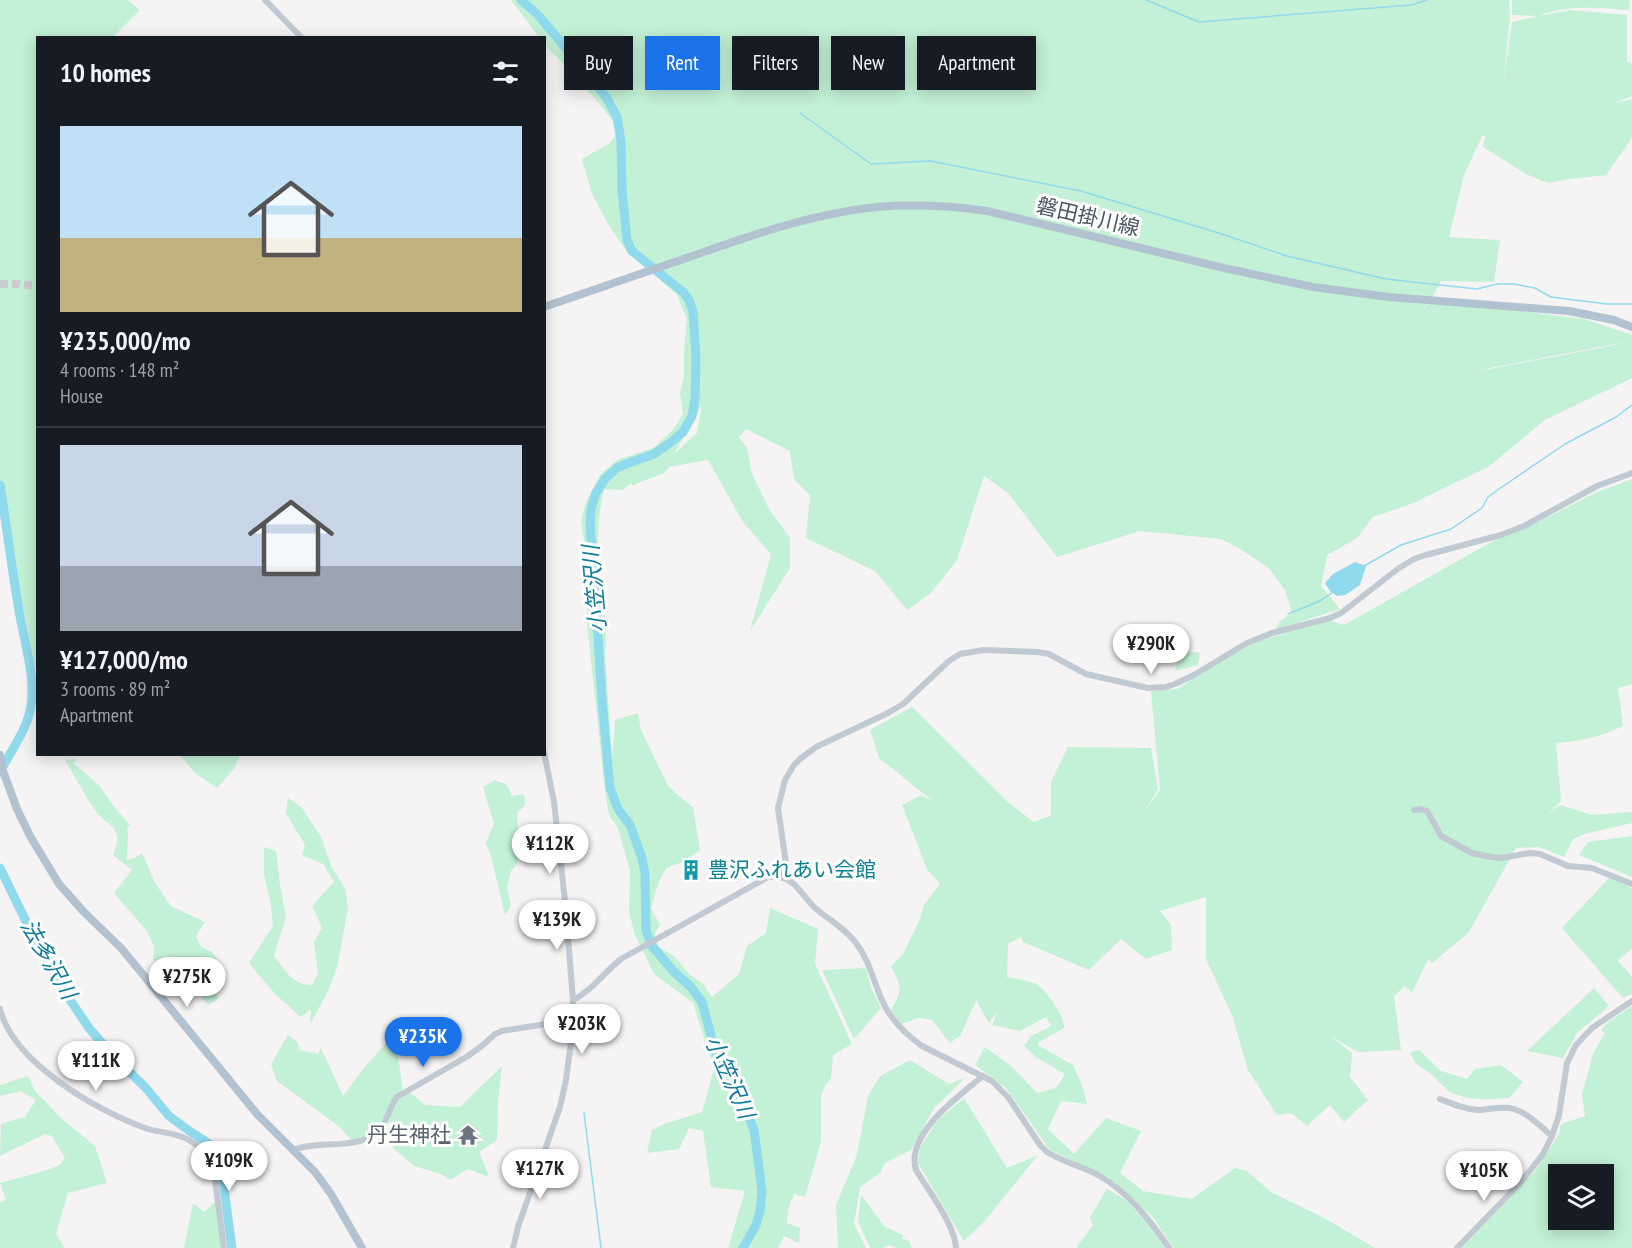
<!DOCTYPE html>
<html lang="en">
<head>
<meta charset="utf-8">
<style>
	:root { --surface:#171b24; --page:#20242c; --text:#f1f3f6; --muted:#9ea1a6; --line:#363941; --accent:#1a73e8 }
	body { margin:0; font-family:"PT Sans Narrow","Noto Sans JP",sans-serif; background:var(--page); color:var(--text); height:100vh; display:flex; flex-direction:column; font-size:22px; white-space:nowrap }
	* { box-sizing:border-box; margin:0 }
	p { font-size:20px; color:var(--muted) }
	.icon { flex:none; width:33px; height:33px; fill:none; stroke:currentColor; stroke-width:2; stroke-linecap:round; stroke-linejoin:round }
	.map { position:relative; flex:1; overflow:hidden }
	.sheet { position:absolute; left:36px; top:36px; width:510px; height:720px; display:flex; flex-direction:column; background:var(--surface); border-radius:0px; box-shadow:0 3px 15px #0003 }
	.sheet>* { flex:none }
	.hud { position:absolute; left:564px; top:36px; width:570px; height:54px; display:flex; gap:12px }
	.buttons { position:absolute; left:1548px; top:1164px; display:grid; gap:12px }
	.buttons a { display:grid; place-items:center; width:66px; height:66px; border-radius:0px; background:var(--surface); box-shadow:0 3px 15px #0003; font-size:30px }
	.price { position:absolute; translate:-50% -51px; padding:0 14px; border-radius:21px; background:#fff; color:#222; font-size:20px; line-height:39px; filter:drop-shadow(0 2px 3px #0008) }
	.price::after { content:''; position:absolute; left:50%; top:36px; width:18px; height:14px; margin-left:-9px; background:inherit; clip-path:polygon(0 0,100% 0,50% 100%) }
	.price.on { background:var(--accent); color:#fff }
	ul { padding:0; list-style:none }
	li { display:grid; align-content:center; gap:12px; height:318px; padding:0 24px }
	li+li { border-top:2px solid var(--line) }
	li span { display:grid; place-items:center; height:186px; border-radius:0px; color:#555 }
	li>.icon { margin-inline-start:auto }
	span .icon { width:108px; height:108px; fill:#fffc; stroke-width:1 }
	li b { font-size:26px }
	h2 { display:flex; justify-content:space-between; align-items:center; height:72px; padding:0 24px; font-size:26px }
	.tag { padding:0 21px; border-radius:0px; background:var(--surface); box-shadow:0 3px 15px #0003; font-size:21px; line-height:54px }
	.tag.on { background:var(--accent); color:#fff }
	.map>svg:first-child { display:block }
	.green { fill:#c3f1d5; fill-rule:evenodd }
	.water { fill:#90daee }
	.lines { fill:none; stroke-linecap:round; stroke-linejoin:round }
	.stream { stroke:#90daee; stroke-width:1.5 }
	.river { stroke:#90daee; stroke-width:9 }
	.major-tunnel { stroke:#caccce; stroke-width:8; stroke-dasharray:8 4; stroke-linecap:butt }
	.minor { stroke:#c1cad2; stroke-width:6 }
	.major { stroke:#b3c2d1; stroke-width:8 }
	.labels { text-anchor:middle; stroke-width:6; stroke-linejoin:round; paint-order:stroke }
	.street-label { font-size:21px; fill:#4a5661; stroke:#fff }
	.culture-label { font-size:21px; fill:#0d838f; stroke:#fff; text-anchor:start }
	.worship-label { font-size:21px; fill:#5b616d; stroke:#fff; text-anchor:end }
	.water-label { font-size:22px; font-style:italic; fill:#0c7c9b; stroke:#fff }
</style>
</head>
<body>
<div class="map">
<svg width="1632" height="1248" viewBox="0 0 1632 1248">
	<rect width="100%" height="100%" fill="#f5f3f3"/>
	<g class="green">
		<polygon points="0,0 128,0 140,10 113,37 38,38 37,677 0,491"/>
		<path d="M511 0H1509L1510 18 1503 86 1512 22 1538 16 1512 15V0H1630L1629 10C1596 8 1570 4 1538 16L1570 10 1627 15V61L1632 64V96L1612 104 1632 99V138L1606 175 1569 179 1548 183 1526 174 1483 147 1485 136H1482L1464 175 1449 237 1500 240 1494 282 1441 281 1431 300 1423 309 1433 300 1584 319 1632 335V378L1545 420 1488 467 1411 504 1373 517 1357 538 1327 555 1321 586 1340 609 1275 630 1280 621 1292 613 1285 590 1269 568 1240 549 1221 539 1140 531 1057 557 1008 493 984 476 957 560 931 593 907 610 875 571 806 538 810 495 794 479 790 451 746 429 739 437 747 448 752 474 769 509 790 538V568L750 631 771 554 743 522 708 460 669 467 664 473 633 485 630 484 623 490 604 489C597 517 597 549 599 578 602 604 608 627 605 653L612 760 615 720 638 713 641 730 668 786 693 808 700 850 680 863 666 868 658 884 651 908 660 925 655 933 658 947 674 956 690 975 703 984 712 997 739 974 747 946 766 933 770 908 818 929 815 964 852 1044 833 1055 831 1079 826 1084 821 1096V1142L805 1197 794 1194 788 1209 787 1223 800 1228 799 1243 784 1236 778 1248H728L745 1191 711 1187 703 1131 689 1128 679 1149 647 1153 652 1130 667 1123 702 1112 714 1069 693 1003 654 974 635 935 629 912 630 871 618 828 609 815 605 790 587 623 586 556 581 520 586 502 600 475 617 460 653 448 673 430 683 414 680 392 684 378V350L687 319 677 295 638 260 661 268 652 263 629 255 608 224 592 194 582 159 610 143 619 130 599 103 557 57 549 50 545 44 544 38 539 37ZM1625 342 1605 347 1474 372 1490 368ZM702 405 697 433 674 454Z"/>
		<path d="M1632 479V684L1618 688 1623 726C1600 737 1581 741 1556 743L1561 801 1548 814 1560 805 1592 815 1632 812V823L1588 833 1573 839 1564 857 1539 847 1516 848 1469 932 1432 963 1428 959 1412 993 1405 986 1394 996 1401 1050 1358 1052 1330 1036 1352 1053 1350 1077 1368 1100 1344 1122 1330 1105 1307 1126 1291 1113 1277 1115 1248 1070 1232 1015 1206 959V897L1160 911 1171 925 1172 950 1146 959 1121 939 1089 970 1023 942 1021 937 1008 944 1007 977C1016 979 1027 980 1036 984 1046 990 1065 1016 1064 1028L1039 1042 1038 1045 1073 1065 1082 1085 1087 1104 1061 1101 1048 1129 1074 1154 1106 1118 1141 1131 1120 1173 1143 1191 1192 1199 1235 1168 1247 1171 1271 1192 1326 1219 1375 1248H1173L1153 1217 1110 1179 1050 1150 1006 1088 975 1065 985 1047 1011 1066 1037 1093 1056 1088 1065 1074 1037 1058 1024 1046 1031 1036 1052 1026 1046 1017 1020 1031 992 1025 998 1011 989 1023 975 998 976 1001 960 1036 950 1043 932 1020 919 1018 901 1024 891 1010C903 989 902 988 891 966L903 954 920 919 924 905 940 884 927 869 902 805 921 795 934 802 879 758 870 730 912 707 1008 802 1034 822 1051 815V782L1068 747 1151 748 1158 790 1142 815 1160 790 1151 691 1177 689 1232 654 1256 642 1328 620 1344 625 1493 541 1544 519 1597 492Z"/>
		<polygon points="1179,650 1200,653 1198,665 1175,671"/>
		<polygon points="180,755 240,755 233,770 217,788 195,773"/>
		<path d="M77 759 73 763 99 785 112 804 130 825 127 828 128 834 127 860 135 858 142 853 155 883 171 906 205 922 196 936 201 947 212 952 219 962 218 999 208 1005 184 973 182 984 174 985C170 976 160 967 153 959L154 946 147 931 114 893 132 870 113 855C115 850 118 843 117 837 116 828 109 824 103 819 90 807 75 776 65 760Z"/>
		<path d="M495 780 507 785 512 796 524 794C526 805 526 805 517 813L519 850 517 864 511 871 507 887 511 906 505 915 491 856 486 843 494 824 483 787Z"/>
		<path d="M288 798 302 808 321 837 332 868 345 888 348 908 337 968 327 993 310 1024 311 1009 301 1017 276 995 249 963 273 926 271 905 264 874V847L276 851 280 885 286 917 274 955C283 968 293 986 312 985L318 974 314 942 322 928 312 906 334 882 323 864 302 855 305 845 286 813Z"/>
		<polygon points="1632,836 1632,877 1579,855 1588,842"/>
		<polygon points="1610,877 1632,888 1632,948 1618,961 1632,977 1632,994 1623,998 1562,928"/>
		<polygon points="866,968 871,988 881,1008 854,1039 822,970"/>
		<polygon points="1594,988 1609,1006 1577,1033 1563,1058 1527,1051"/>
		<path d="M1632 1006V1248H1462L1536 1170 1559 1134 1561 1124 1585 1116 1582 1095 1593 1054 1605 1033 1601 1030 1607 1023ZM1558 1174H1604V1220H1558Z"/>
		<polygon points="395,1033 403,1092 408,1091 425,1105 460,1107 502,1066 498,1102 497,1140 479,1152 489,1177 468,1169 450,1180 441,1174 414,1166 393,1148 389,1117 392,1106 381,1121 377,1132 353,1142 340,1127 277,1081 271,1064 288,1035 297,1042 300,1050 318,1054 321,1048 343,1096 364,1068"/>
		<path d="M1419 1050 1441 1071 1467 1079 1475 1069 1501 1065 1523 1082 1509 1098C1488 1099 1468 1102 1449 1091 1443 1087 1437 1080 1432 1075 1419 1064 1417 1069 1410 1052Z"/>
		<polygon points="910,1060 949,1084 965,1078 934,1108 911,1150 885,1163 880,1173 860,1187 854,1224 866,1248 838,1248 836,1205 857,1155 868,1096 880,1076"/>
		<polygon points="28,1076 35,1091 62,1119 95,1146 107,1183 68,1193 56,1234 65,1248 0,1248 0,1203 6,1200 0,1183 47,1170 60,1165 65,1158 52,1136 45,1134 0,1156 1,1124 25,1117 36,1100 21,1091 0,1096 0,1085"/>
		<polygon points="964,1098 1007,1168 1038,1155 983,1223 964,1241 918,1163 920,1148 936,1122"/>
		<polygon points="1107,1189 1127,1201 1147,1223 1165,1248 1076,1248 1093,1225 1090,1217"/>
		<polygon points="861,1195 884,1226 904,1236 902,1238 909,1241 912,1248 896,1248 889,1245 883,1248 870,1248 858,1221"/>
		<polygon points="216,1201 223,1248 184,1248 193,1203 204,1212"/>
	</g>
	<polygon class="water" points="1355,562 1366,566 1360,585 1345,595 1337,596 1330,591 1325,583 1333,574"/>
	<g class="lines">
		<g class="stream">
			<polyline points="1146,0 1199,22 1411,5 1427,0"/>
			<polyline points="800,113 871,164 931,161 1081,191 1222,234 1287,256 1386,279 1477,289 1497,284 1514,284 1535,288 1551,297 1607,304 1632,304"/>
			<polyline points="1364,566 1401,545 1451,529 1482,508 1488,497 1499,489 1565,444 1616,417 1632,405"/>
			<polyline points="1288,614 1320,601 1333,592"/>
			<polyline points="584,1113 601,1248"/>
		</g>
		<g class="river">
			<polyline points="521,0 538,15 555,35 606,97 617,117 621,141 622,190 627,240 632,251 683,292 689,300 693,312 696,357 695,399 692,416 683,432 670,443 654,454 618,467 605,479 596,493 591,509 590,526 595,590 602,700 610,788 618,809 630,825 642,858 645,874 646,931 652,946 674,972 690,986 702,1002 717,1058 729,1072 738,1091 754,1130 762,1191 760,1211 756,1225 743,1248"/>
			<path d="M0 485C7 528 12 572 20 616 25 646 37 680 30 711 25 733 10 752 0 772"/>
			<polyline points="0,868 37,944 62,988 89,1028 114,1057 145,1087 169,1116 188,1130 211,1145 219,1160 222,1173 232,1248"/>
		</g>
		<polyline class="major-tunnel" points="0,284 18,284 38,286"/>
		<g class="minor">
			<polyline points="265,0 302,38"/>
			<polyline points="1414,810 1421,809 1427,811 1430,816 1441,836 1472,853 1491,857 1501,858 1530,853 1540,854 1568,866 1592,868 1632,884"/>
			<polyline points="782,876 786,863 778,808 785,780 794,765 800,759 816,747 888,713 903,704 949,661 960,654 984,650 1038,652 1049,654 1086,674 1148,688 1166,687 1175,684 1194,675 1247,643 1272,633 1330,618 1341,613 1399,568 1414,559 1426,555 1501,535 1524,526 1597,486 1632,473"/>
			<path d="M573 1000C593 990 604 972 621 959L768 877C795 874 798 892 815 908 829 920 845 928 856 943 869 960 873 979 881 998 889 1018 904 1033 922 1046L992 1081 1008 1097 1040 1145 1047 1152C1063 1162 1081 1166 1098 1175 1128 1192 1150 1220 1169 1248"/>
			<path d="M0 1009C13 1062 97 1111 145 1128 159 1133 176 1132 189 1140 202 1147 210 1158 214 1172L224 1248"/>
			<path d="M1440 1099C1452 1104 1464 1109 1477 1110 1489 1110 1501 1105 1514 1109 1528 1113 1541 1127 1552 1136"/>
			<path d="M294 1150C319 1139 358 1152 379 1130 388 1121 389 1107 397 1097L468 1056 483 1045 495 1034 502 1031 540 1025 573 1014"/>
			<polyline points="513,1248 518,1227 560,1107 566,1080 572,1034 573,1000 565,901 554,802 544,752"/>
			<path d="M956 1248C955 1225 928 1190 916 1170 905 1134 959 1096 983 1076"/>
			<polyline points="1457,1248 1522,1181 1543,1154 1552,1136 1559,1115 1567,1063 1576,1045 1592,1028 1632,1001"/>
		</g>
		<g class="major">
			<path d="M544 307C597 289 649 271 701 253 758 233 816 213 877 207 914 204 951 206 987 211L1224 268 1313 287 1389 297 1569 311 1614 320 1632 327"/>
			<polyline points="0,755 3,771 17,809 30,836 59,884 83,911 122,949 257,1114 315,1172 331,1194 362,1248"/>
		</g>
	</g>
	<defs>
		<g id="building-bare" transform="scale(1.62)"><path d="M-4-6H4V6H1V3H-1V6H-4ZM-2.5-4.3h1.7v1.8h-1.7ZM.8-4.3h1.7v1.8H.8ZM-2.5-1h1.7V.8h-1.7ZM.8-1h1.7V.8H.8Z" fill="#0f9aa8" stroke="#fff" stroke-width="2.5" paint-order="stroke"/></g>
		<g id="temple-bare" transform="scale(1.62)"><path d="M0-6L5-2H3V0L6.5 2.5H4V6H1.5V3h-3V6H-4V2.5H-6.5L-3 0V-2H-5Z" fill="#6b7280" stroke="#fff" stroke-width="2.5" paint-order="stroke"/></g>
	</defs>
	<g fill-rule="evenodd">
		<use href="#building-bare" x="691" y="870"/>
		<use href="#temple-bare" x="468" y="1135"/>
	</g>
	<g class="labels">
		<g class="street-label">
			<text transform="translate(1088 217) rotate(13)" y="7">磐田掛川線</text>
		</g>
		<g class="culture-label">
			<text x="708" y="877">豊沢ふれあい会館</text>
		</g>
		<g class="worship-label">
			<text x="451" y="1142">丹生神社</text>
		</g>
		<g class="water-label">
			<text transform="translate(594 589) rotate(-95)" y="8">小笠沢川</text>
			<text transform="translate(49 959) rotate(60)" y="8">法多沢川</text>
			<text transform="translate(730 1077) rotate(66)" y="8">小笠沢川</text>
		</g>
	</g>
</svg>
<div class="buttons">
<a><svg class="icon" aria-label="layers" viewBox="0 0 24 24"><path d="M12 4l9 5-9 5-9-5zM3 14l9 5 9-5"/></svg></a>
</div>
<b class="price" style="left:1151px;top:675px">¥290K</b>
<b class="price" style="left:550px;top:875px">¥112K</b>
<b class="price" style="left:557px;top:951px">¥139K</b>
<b class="price" style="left:187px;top:1008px">¥275K</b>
<b class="price" style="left:582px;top:1055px">¥203K</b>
<b class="price on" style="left:423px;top:1068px">¥235K</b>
<b class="price" style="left:96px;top:1092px">¥111K</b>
<b class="price" style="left:229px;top:1192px">¥109K</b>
<b class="price" style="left:540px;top:1200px">¥127K</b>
<b class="price" style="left:1484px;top:1202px">¥105K</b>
<div class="hud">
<a class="tag">Buy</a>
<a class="tag on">Rent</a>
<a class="tag">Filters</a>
<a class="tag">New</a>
<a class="tag">Apartment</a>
</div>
<section class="sheet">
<h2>10 homes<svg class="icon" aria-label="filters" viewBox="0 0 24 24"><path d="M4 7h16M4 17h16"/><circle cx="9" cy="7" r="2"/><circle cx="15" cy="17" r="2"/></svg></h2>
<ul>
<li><span style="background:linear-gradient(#bfe0f5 60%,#c2b280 0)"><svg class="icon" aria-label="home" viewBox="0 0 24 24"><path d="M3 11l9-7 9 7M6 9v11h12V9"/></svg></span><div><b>¥235,000/mo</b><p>4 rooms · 148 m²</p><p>House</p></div></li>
<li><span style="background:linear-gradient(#c9d6e8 65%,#9aa5b1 0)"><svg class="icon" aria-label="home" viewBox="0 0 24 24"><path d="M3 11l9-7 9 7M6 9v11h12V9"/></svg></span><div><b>¥127,000/mo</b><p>3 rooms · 89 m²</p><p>Apartment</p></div></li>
</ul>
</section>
</div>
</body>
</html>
